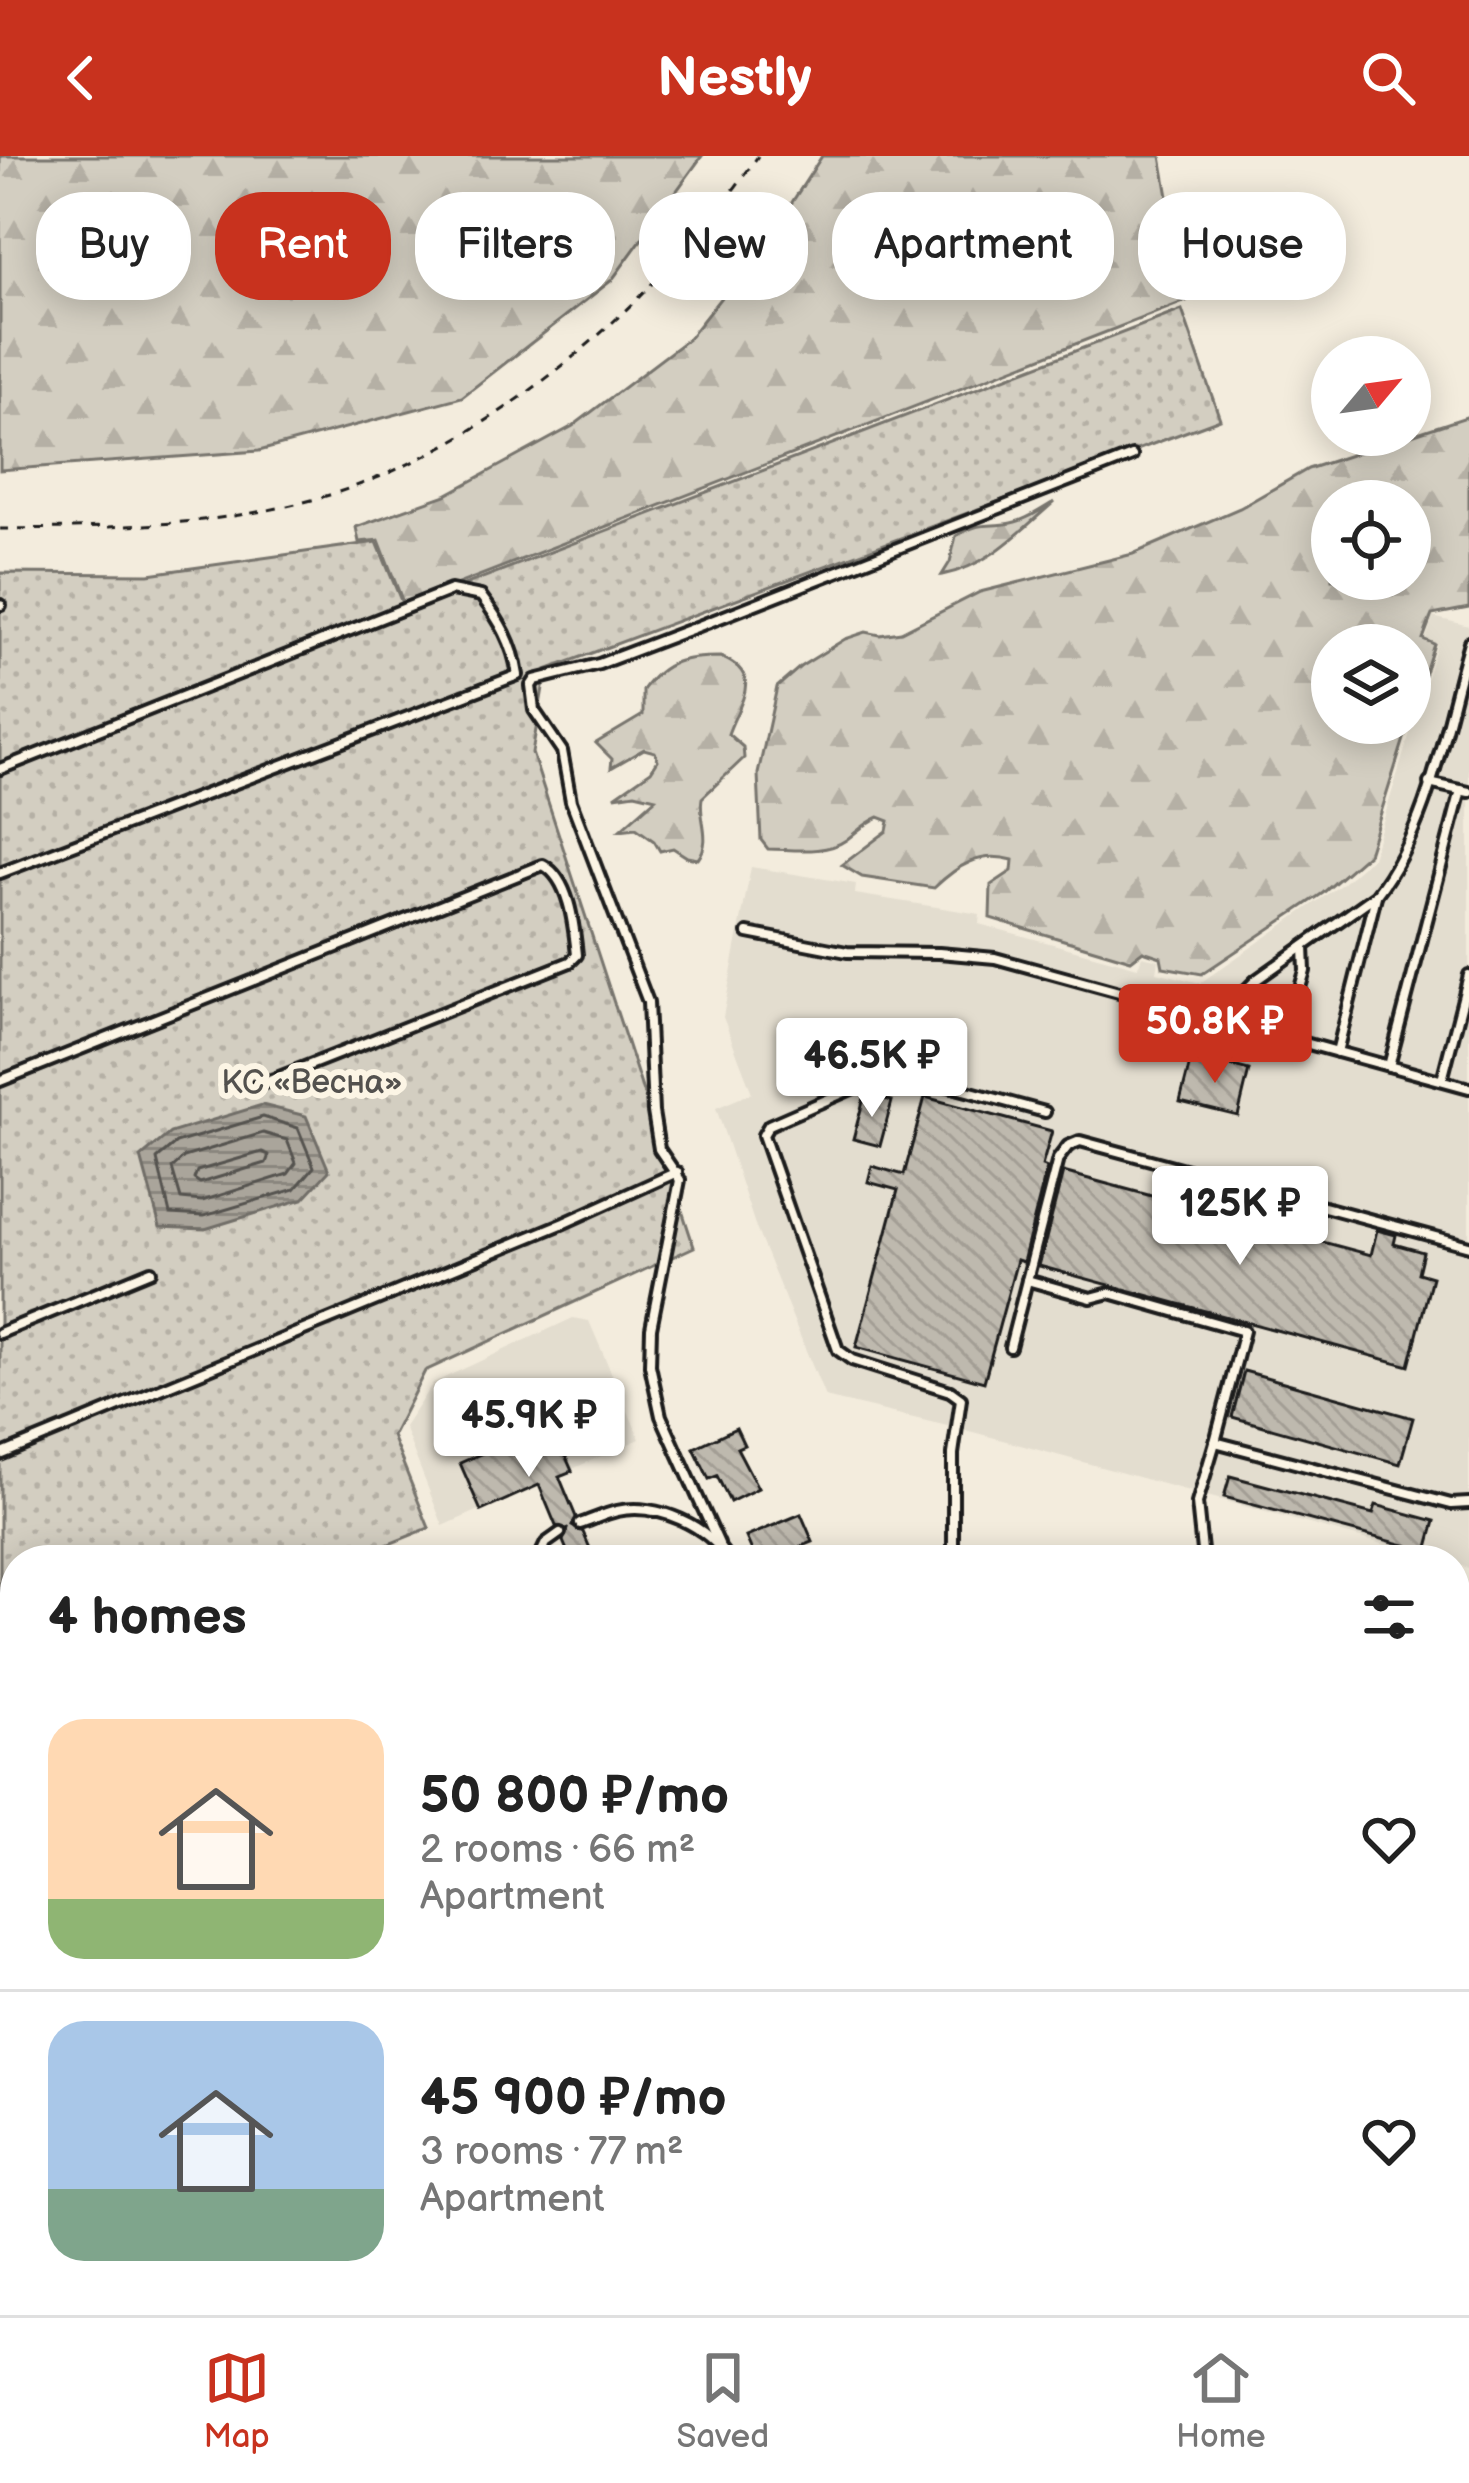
<!DOCTYPE html>
<html lang="en">
<head>
<meta charset="utf-8">
<style>
	:root { --surface:#fff; --page:#f2f2f2; --text:#222; --muted:#767676; --line:#e0e0e0; --accent:#c8321e }
	body { margin:0; font-family:"Balsamiq Sans",sans-serif; background:var(--page); color:var(--text); height:100vh; display:flex; flex-direction:column; font-size:45px; white-space:nowrap }
	* { box-sizing:border-box; margin:0 }
	p { font-size:39px; color:var(--muted) }
	.icon { flex:none; width:66px; height:66px; fill:none; stroke:currentColor; stroke-width:2; stroke-linecap:round; stroke-linejoin:round }
	.map { position:relative; flex:1; overflow:hidden }
	.sheet { position:absolute; left:0px; top:1389px; width:1470px; height:771px; display:flex; flex-direction:column; background:var(--surface); border-radius:48px 48px 0 0; box-shadow:0 6px 30px #0003 }
	.sheet>* { flex:none }
	.guide { position:absolute; left:36px; top:36px; width:1398px; height:108px; display:flex; gap:24px }
	.needle { width:78px; rotate:61deg }
	.fabs { position:absolute; left:1311px; top:180px; display:grid; gap:24px }
	.fabs a { display:grid; place-items:center; width:120px; height:120px; border-radius:50%; background:var(--surface); box-shadow:0 6px 30px #0003; font-size:60px }
	.price { position:absolute; translate:-50% -102px; padding:0 27px; border-radius:12px; background:#fff; color:#222; font-size:39px; line-height:78px; filter:drop-shadow(0 3px 6px #0008) }
	.price::after { content:''; position:absolute; left:50%; top:72px; width:36px; height:27px; margin-left:-18px; background:inherit; clip-path:polygon(0 0,100% 0,50% 100%) }
	.price.active { background:var(--accent); color:#fff }
	ul { padding:0; list-style:none }
	li { display:flex; align-items:center; gap:36px; height:300px; padding:0 48px }
	li+li { border-top:3px solid var(--line) }
	li span { display:grid; place-items:center; flex:none; width:336px; height:240px; border-radius:36px; color:#555 }
	li>.icon { margin-inline-start:auto }
	span .icon { width:144px; height:144px; fill:#fffc; stroke-width:1 }
	li b { font-size:51px }
	h2 { display:flex; justify-content:space-between; align-items:center; height:144px; padding:0 48px; font-size:51px }
	.pill { padding:0 42px; border-radius:48px; background:var(--surface); box-shadow:0 6px 30px #0003; font-size:42px; line-height:108px }
	.pill.active { background:var(--accent); color:#fff }
	header { display:flex; justify-content:space-between; align-items:center; height:156px; padding:0 48px; background:var(--accent); color:#fff; font-size:54px; font-weight:800 }
	.dock { display:flex; justify-content:space-around; align-items:center; height:168px; border-top:3px solid var(--line); background:var(--surface); font-size:33px; color:var(--muted) }
	.dock a { display:grid; justify-items:center; gap:6px }
	.dock .active { color:var(--accent) }
	.map>svg:first-child { display:block }
	.built { fill:#e3ddcf }
	.grass { fill:url(#grass-dots); stroke:#78756e; stroke-width:3 }
	.forest { fill:url(#forest-firs); stroke:#78756e; stroke-width:3; fill-rule:evenodd }
	.water { fill:url(#water-rules); stroke:#716e68; stroke-width:3 }
	.lines { fill:none; stroke-linecap:round; stroke-linejoin:round }
	.shore { stroke:#55534f; stroke-width:3 }
	.building { fill:url(#building-back-hatch); stroke:#1c1c1c; stroke-width:3 }
	.service-casing { stroke:#1c1c1c; stroke-width:16 }
	.minor-casing { stroke:#1c1c1c; stroke-width:24 }
	.primary-casing { stroke:#1c1c1c; stroke-width:33 }
	.path { stroke:#1c1c1c; stroke-width:3; stroke-dasharray:9 9; stroke-linecap:butt }
	.service { stroke:#fcf5e5; stroke-width:8 }
	.minor { stroke:#fcf5e5; stroke-width:15 }
	.primary { stroke:#fcf5e5; stroke-width:24 }
	.labels { text-anchor:middle; stroke-width:12; stroke-linejoin:round; paint-order:stroke }
	.park-label { font-size:33px; fill:#53514e; stroke:#fcf5e5 }
</style>
</head>
<body>
<header><svg class="icon" aria-label="back" viewBox="0 0 24 24"><path d="M15 5l-7 7 7 7"/></svg>Nestly<svg class="icon" aria-label="search" viewBox="0 0 24 24"><circle cx="10" cy="10" r="6"/><path d="M15 15l6 6"/></svg></header>
<div class="map">
<svg width="1469" height="2159" viewBox="0 0 1469 2159">
	<defs>
		<pattern id="grass-dots" width="8" height="8" patternUnits="userSpaceOnUse" patternTransform="scale(3)"><rect width="8" height="8" fill="#d3cec1"/><path d="M2 2h.1M6 6h.1" fill="none" stroke="#b5b0a5" stroke-width="1.8" stroke-linecap="round"/></pattern>
		<pattern id="forest-firs" width="22" height="20" patternUnits="userSpaceOnUse" patternTransform="scale(3)"><rect width="22" height="20" fill="#d3cec1"/><path d="M5 1l3.5 6h-7zM16 11l3.5 6h-7z" fill="#b5b0a5"/></pattern>
		<pattern id="water-rules" width="6" height="5" patternUnits="userSpaceOnUse" patternTransform="scale(3)"><rect width="6" height="5" fill="#aaa59b"/><path d="M0 2.5h6" fill="none" stroke="#8a867e"/></pattern>
		<pattern id="building-back-hatch" width="6" height="6" patternUnits="userSpaceOnUse" patternTransform="scale(3)"><rect width="6" height="6" fill="#beb9ae"/><path d="M-1 5l2 2M0 0l6 6M5-1l2 2" fill="none" stroke="#a39e95"/></pattern>
	</defs>
	<rect width="100%" height="100%" fill="#f3ecdd"/>
	<filter id="ink" filterUnits="userSpaceOnUse"><feTurbulence type="fractalNoise" baseFrequency=".00833" numOctaves="2"/><feDisplacementMap in="SourceGraphic" scale="24" xChannelSelector="R" yChannelSelector="G"/><feConvolveMatrix kernelMatrix="1 2 1 2 8 2 1 2 1" color-interpolation-filters="sRGB"/></filter>
	<g filter="url(#ink)">
		<g class="built">
			<polygon points="1433,461 1469,470 1469,1412 1455,1408 1455,1404 1441,1404 973,1276 825,1241 756,1072 716,952 752,937 723,861 751,711 856,728 855,738 980,758 979,768 1138,811 1142,800 1159,804 1157,816 1200,827 1342,728 1372,702 1437,488 1426,483"/>
			<polygon points="573,1162 589,1165 640,1283 443,1370 404,1271 433,1227"/>
			<polygon points="1455,1571 1469,1575 1469,1906 1455,1909"/>
		</g>
		<polygon class="grass" points="1182,154 1220,263 546,514 532,597 694,1091 425,1215 392,1280 429,1372 362,1399 337,1404 15,1404 15,1468 0,1470 0,417 149,418 377,386 404,452"/>
		<g class="forest">
			<polygon points="0,0 702,0 612,124 462,241 259,295 0,314"/>
			<polygon points="822,0 1161,0 1186,145 404,449 379,384 359,386 356,371 446,339 573,270 688,183 772,77"/>
			<path d="M1469 260V452L1432 459 1423 483 1434 488 1410 564V489H1332V567H1409L1368 698 1323 737 1202 818 1163 811 1161 801 1143 795 1131 804 990 762 991 729 1012 715 1013 704C980 695 958 709 934 732L862 721 842 709 887 675 889 665 879 661C865 667 858 675 846 684 825 699 792 693 768 693L761 684 758 618 777 531 800 511 845 483 866 476 880 479 901 476 980 436 1133 398 1240 352 1308 313ZM1332 345H1410V423H1332Z"/>
			<path d="M1054 346C1018 377 989 410 942 419L950 406 956 380C981 366 980 371 1005 368 1022 367 1039 355 1054 346Z"/>
			<path d="M720 501C766 518 738 548 728 578L743 591 744 602 702 642C698 663 713 683 698 703L687 701 673 692 660 695 654 685 636 672 620 674 656 642 635 637 615 640 651 615 658 604 655 596 644 593 611 612 612 603 596 587 643 559V534C664 504 685 501 720 501Z"/>
		</g>
		<polygon class="water" points="262,949 306,960 329,1015 303,1043 205,1073 160,1071 141,1001 170,977"/>
		<g class="lines">
			<g class="shore">
				<polygon points="263,961 298,972 314,1011 295,1033 204,1060 170,1058 157,1003 176,987"/>
				<polygon points="263,977 287,984 296,1007 288,1018 202,1045 181,1043 172,1012 184,1001"/>
				<polygon points="262,996 269,999 266,1007 200,1027 194,1023 197,1015"/>
			</g>
		</g>
		<g class="building">
			<polygon points="1192,899 1249,914 1238,960 1180,946"/>
			<polygon points="865,938 892,945 880,990 853,983"/>
			<polygon points="925,941 1052,975 1042,1010 1047,1012 1023,1106 1017,1104 984,1226 856,1191 898,1034 868,1026 872,1010 904,1019"/>
			<polygon points="1063,1016 1371,1099 1377,1074 1396,1079 1394,1088 1423,1096 1418,1117 1432,1121 1409,1210 1039,1110"/>
			<polygon points="1244,1215 1413,1262 1400,1308 1232,1261"/>
			<polygon points="551,1267 572,1315 559,1320 576,1361 572,1370 583,1376 595,1404 571,1404 563,1385 567,1373 556,1370 539,1329 481,1355 460,1307"/>
			<polygon points="736,1272 744,1289 737,1292 758,1332 730,1346 717,1320 709,1323 694,1292"/>
			<polygon points="1230,1320 1373,1358 1376,1349 1435,1365 1427,1395 1224,1341"/>
			<polygon points="801,1358 813,1386 768,1404 756,1404 746,1381"/>
		</g>
		<g class="lines">
			<g class="service-casing">
				<g id="service">
					<polyline points="0,449 1,449"/>
					<path d="M0 613 451 434 481 440C500 465 513 487 518 519L0 717"/>
					<polyline points="1429,627 1469,636"/>
					<polyline points="748,777 847,796 939,797 995,802 1469,932"/>
					<path d="M1217 863 1256 824 1376 739C1430 670 1445 569 1469 486"/>
					<polyline points="1285,882 1305,815 1304,791"/>
					<polyline points="1337,896 1376,740"/>
					<polyline points="1389,910 1461,634"/>
					<polyline points="1442,924 1469,819"/>
					<path d="M0 925 543 709C570 723 574 771 577 799L570 806 249 933"/>
					<polyline points="1027,1124 1091,1142 1110,1137 1244,1175 1215,1286 1451,1348 1469,1347"/>
					<polyline points="0,1177 151,1115"/>
					<polyline points="1010,1191 1058,1003 1068,990 1080,985 1469,1090"/>
					<polyline points="0,1299 564,1067 677,1016"/>
					<path d="M580 1368C592 1364 604 1358 617 1355 656 1346 710 1370 728 1404"/>
					<polyline points="719,1388 661,1260 650,1209 651,1172 680,1024 659,993 653,956 648,846 571,645 562,595 534,554 531,530 535,524 599,508 694,472 1132,300"/>
					<polyline points="538,1404 546,1387 560,1377"/>
					<polyline points="953,1404 953,1298 961,1243 950,1235 852,1204 838,1194 763,979 769,969 893,915 1045,956"/>
					<polyline points="1203,1404 1197,1347 1215,1286"/>
					<polyline points="0,2035 15,2061"/>
					<polyline points="63,2145 71,2159"/>
					<polyline points="1062,2159 1065,2145"/>
				</g>
			</g>
			<g class="minor-casing">
				<g id="minor">
					<polyline points="1455,1973 1469,1970"/>
					<polyline points="1455,2133 1469,2130"/>
					<polyline points="1317,2145 1323,2159"/>
					<polyline points="1334,2159 1400,2145"/>
				</g>
			</g>
			<g class="primary-casing">
				<g id="primary">
					<polyline points="1455,1473 1469,1477"/>
					<polyline points="0,1980 15,1971"/>
				</g>
			</g>
			<g class="path">
				<path d="M0 373C101 372 202 371 300 347 482 303 653 150 758 0"/>
				<polyline points="0,2013 15,2003"/>
				<polyline points="1455,2088 1469,2085"/>
				<polyline points="1246,2145 1270,2159"/>
				<polyline points="1465,2159 1469,2158"/>
			</g>
			<use href="#service" class="service"/>
			<use href="#minor" class="minor"/>
			<use href="#primary" class="primary"/>
		</g>
	</g>
	<g class="labels">
		<g class="park-label">
			<text x="312" y="937">КС «Весна»</text>
		</g>
	</g>
</svg>
<div class="fabs">
<a><svg class="needle" viewBox="-14 -14 28 28"><path d="M0-13l5 13h-10z" fill="#e53935"/><path d="M0 13l5-13h-10z" fill="#767676"/></svg></a>
<a><svg class="icon" aria-label="locate" viewBox="0 0 24 24"><circle cx="12" cy="12" r="6"/><path d="M12 2v4M12 18v4M2 12h4M18 12h4"/></svg></a>
<a><svg class="icon" aria-label="layers" viewBox="0 0 24 24"><path d="M12 4l9 5-9 5-9-5zM3 14l9 5 9-5"/></svg></a>
</div>
<b class="price active" style="left:1215px;top:930px">50.8K ₽</b>
<b class="price" style="left:872px;top:964px">46.5K ₽</b>
<b class="price" style="left:1240px;top:1112px">125K ₽</b>
<b class="price" style="left:529px;top:1324px">45.9K ₽</b>
<div class="guide">
<a class="pill">Buy</a>
<a class="pill active">Rent</a>
<a class="pill">Filters</a>
<a class="pill">New</a>
<a class="pill">Apartment</a>
<a class="pill">House</a>
</div>
<section class="sheet">
<h2>4 homes<svg class="icon" aria-label="filters" viewBox="0 0 24 24"><path d="M4 7h16M4 17h16"/><circle cx="9" cy="7" r="2"/><circle cx="15" cy="17" r="2"/></svg></h2>
<ul>
<li><span style="background:linear-gradient(#ffd9b3 75%,#8fb573 0)"><svg class="icon" aria-label="home" viewBox="0 0 24 24"><path d="M3 11l9-7 9 7M6 9v11h12V9"/></svg></span><div><b>50 800 ₽/mo</b><p>2 rooms · 66 m²</p><p>Apartment</p></div><svg class="icon" aria-label="heart" viewBox="0 0 24 24"><path d="M12 20l-8-8c-3-5 5-10 8-4 3-6 11-1 8 4z"/></svg></li>
<li><span style="background:linear-gradient(#a9c7e8 70%,#7fa58c 0)"><svg class="icon" aria-label="home" viewBox="0 0 24 24"><path d="M3 11l9-7 9 7M6 9v11h12V9"/></svg></span><div><b>45 900 ₽/mo</b><p>3 rooms · 77 m²</p><p>Apartment</p></div><svg class="icon" aria-label="heart" viewBox="0 0 24 24"><path d="M12 20l-8-8c-3-5 5-10 8-4 3-6 11-1 8 4z"/></svg></li>
</ul>
</section>
</div>
<nav class="dock">
<a class="active"><svg class="icon" aria-label="map" viewBox="0 0 24 24"><path d="M3 6l6-2 6 2 6-2v14l-6 2-6-2-6 2zM9 4v14M15 6v14"/></svg>Map</a>
<a><svg class="icon" aria-label="saved" viewBox="0 0 24 24"><path d="M7 4h10v16l-5-4-5 4z"/></svg>Saved</a>
<a><svg class="icon" aria-label="home" viewBox="0 0 24 24"><path d="M3 11l9-7 9 7M6 9v11h12V9"/></svg>Home</a>
</nav>
</body>
</html>
